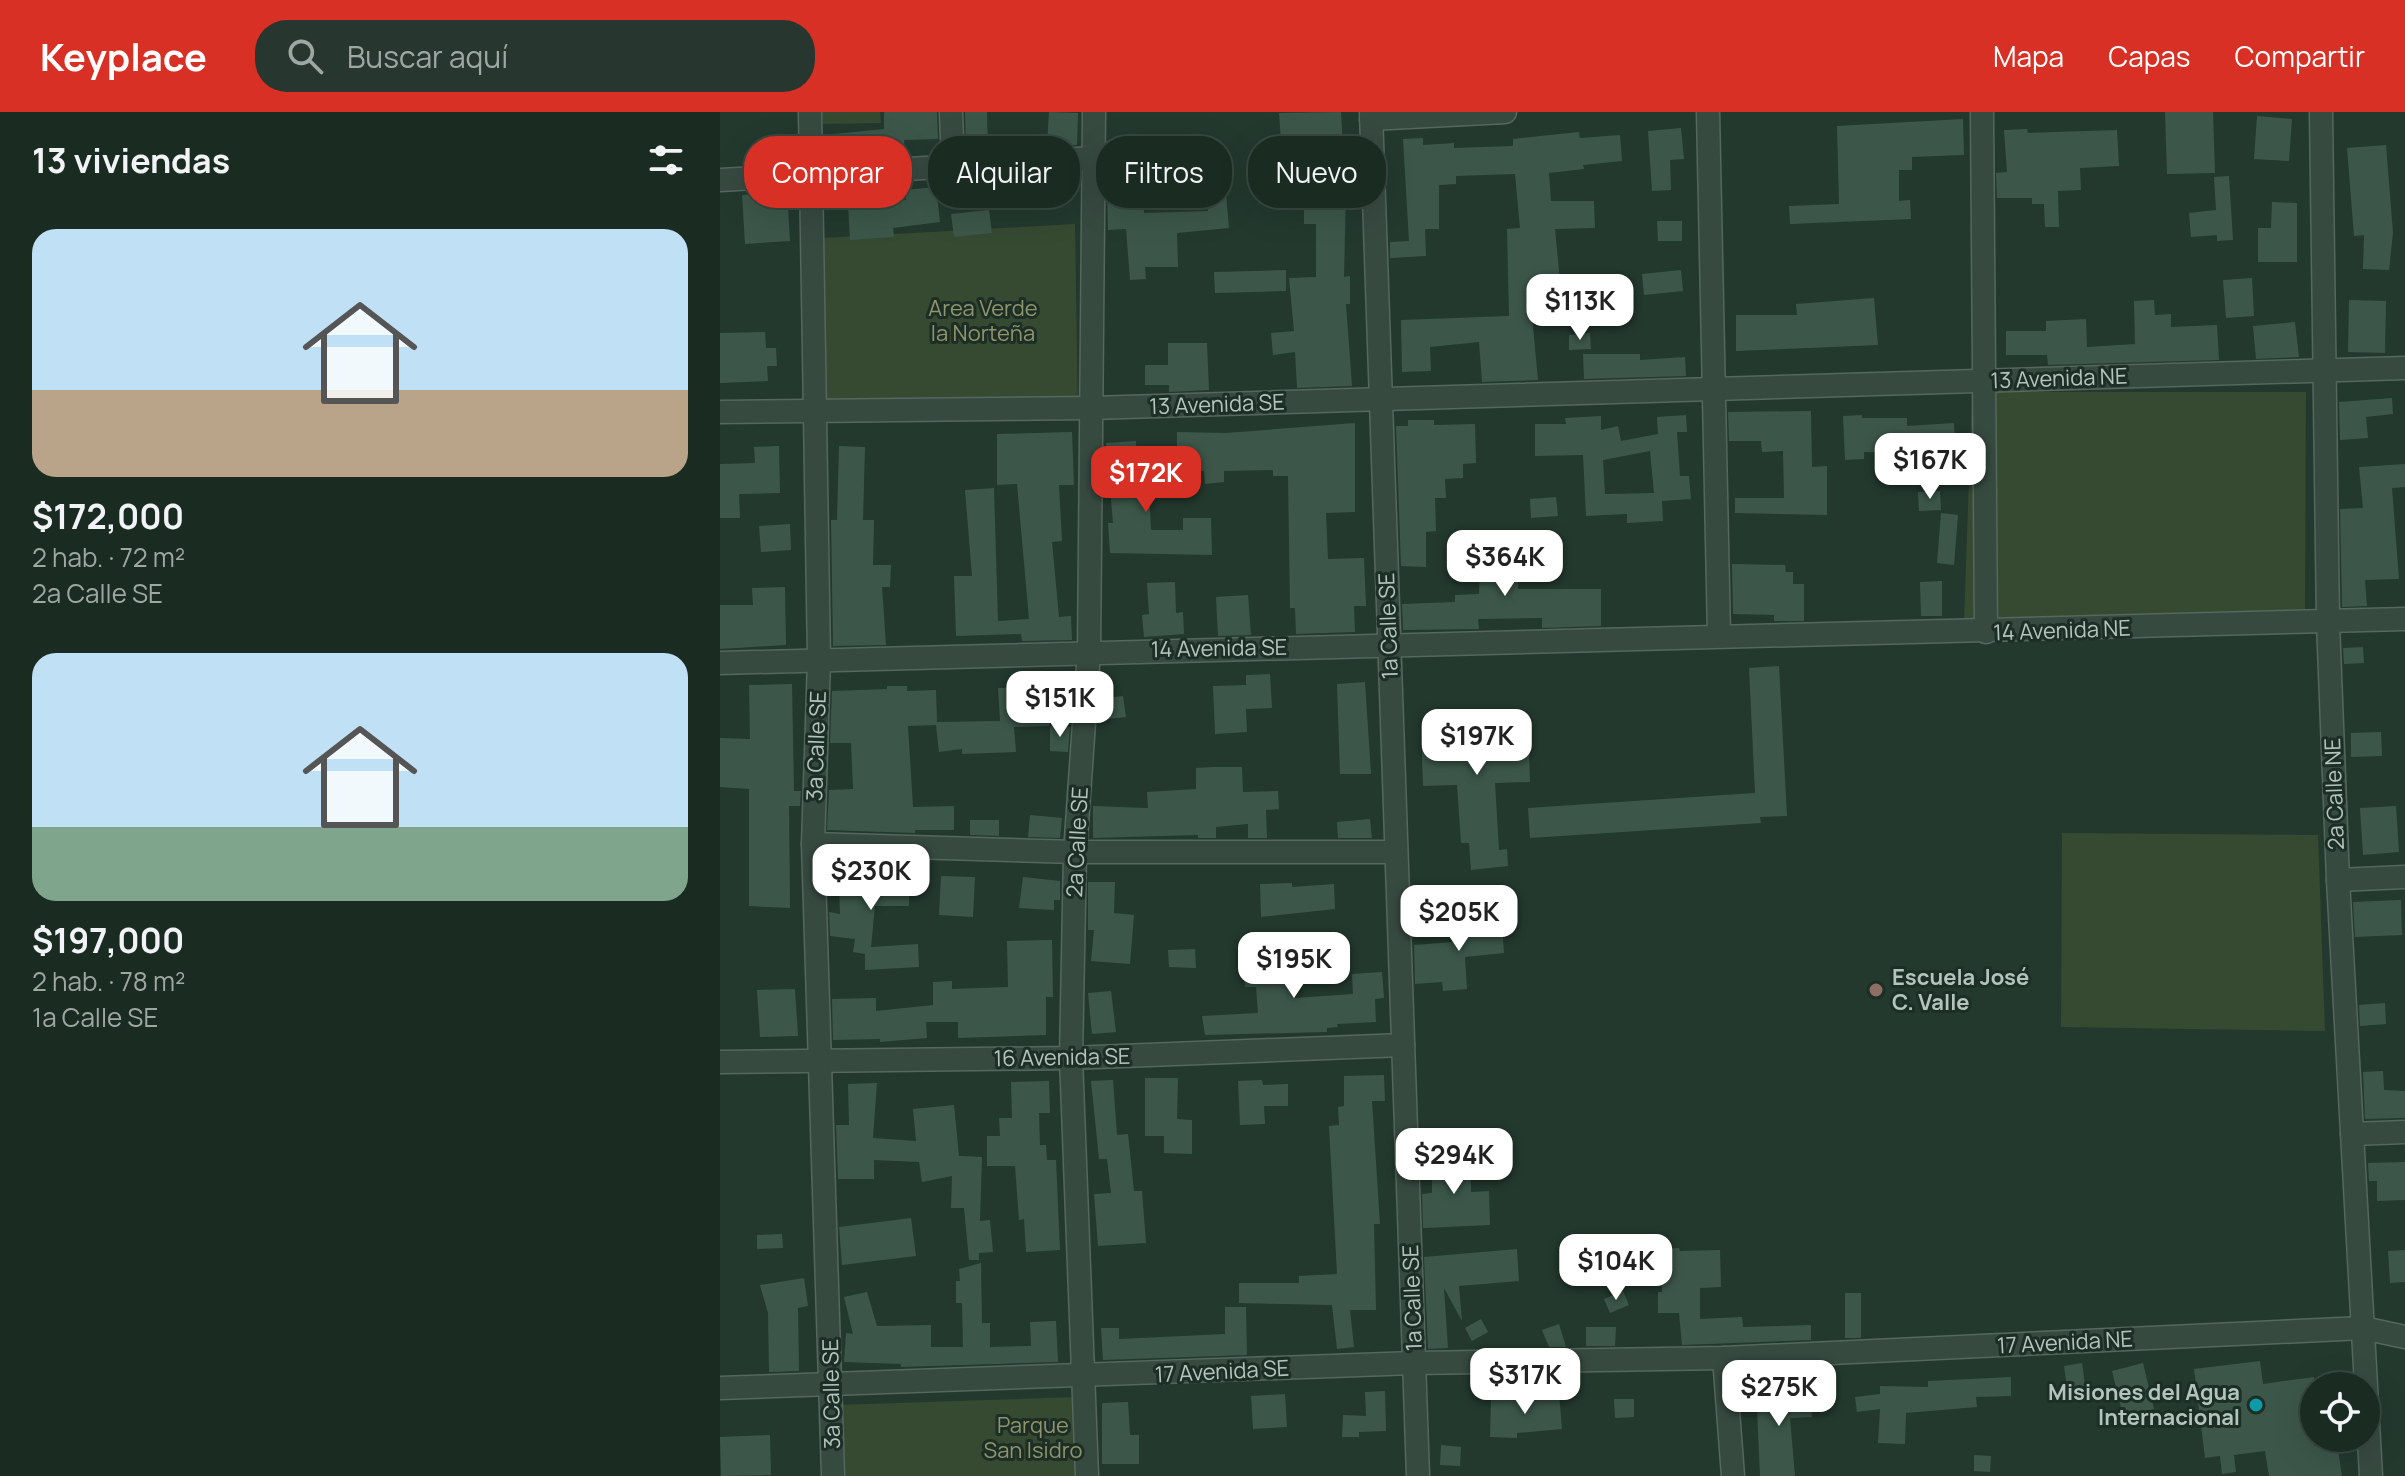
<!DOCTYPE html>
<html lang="es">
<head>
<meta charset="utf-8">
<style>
	:root { --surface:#1a2b22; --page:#27372f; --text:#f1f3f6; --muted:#9fa7a5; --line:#384740; --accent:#d93025 }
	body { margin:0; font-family:Manrope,sans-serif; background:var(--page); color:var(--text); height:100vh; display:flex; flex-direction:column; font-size:30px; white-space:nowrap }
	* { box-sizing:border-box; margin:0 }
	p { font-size:26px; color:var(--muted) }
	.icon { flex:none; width:44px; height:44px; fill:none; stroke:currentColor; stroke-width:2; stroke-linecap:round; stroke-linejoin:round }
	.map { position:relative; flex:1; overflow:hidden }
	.panel { display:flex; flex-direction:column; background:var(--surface); width:720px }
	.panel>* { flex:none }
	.guide { position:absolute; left:24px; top:24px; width:760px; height:72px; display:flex; gap:16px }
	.tools { position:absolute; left:1580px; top:1260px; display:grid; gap:16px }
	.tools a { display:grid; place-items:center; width:80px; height:80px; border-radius:50%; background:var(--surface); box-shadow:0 8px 32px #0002,0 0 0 2px var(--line); font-size:40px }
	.price { position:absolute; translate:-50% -68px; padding:0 18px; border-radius:16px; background:#fff; color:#222; font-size:26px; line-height:52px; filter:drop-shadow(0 2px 4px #0008) }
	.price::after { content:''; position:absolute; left:50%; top:48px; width:24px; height:18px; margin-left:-12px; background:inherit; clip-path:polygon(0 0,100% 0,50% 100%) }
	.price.on { background:var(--accent); color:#fff }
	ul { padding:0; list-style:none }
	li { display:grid; align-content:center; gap:16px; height:424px; padding:0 32px }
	li span { display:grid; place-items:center; height:248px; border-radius:24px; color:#555 }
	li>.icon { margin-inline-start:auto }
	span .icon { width:144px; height:144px; fill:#fffc; stroke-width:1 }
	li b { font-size:34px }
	h2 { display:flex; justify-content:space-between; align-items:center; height:96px; padding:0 32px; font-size:34px }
	.pill { padding:0 28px; border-radius:32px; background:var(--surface); box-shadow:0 8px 32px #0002,0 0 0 2px var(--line); font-size:28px; line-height:72px }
	.pill.on { background:var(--accent); color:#fff }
	header { display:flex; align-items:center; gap:48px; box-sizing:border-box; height:112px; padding:0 40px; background:var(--accent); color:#fff }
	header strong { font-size:38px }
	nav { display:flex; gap:44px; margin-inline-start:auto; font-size:28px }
	.search { width:560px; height:72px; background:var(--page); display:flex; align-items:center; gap:20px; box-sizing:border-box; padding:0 28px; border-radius:32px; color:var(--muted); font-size:30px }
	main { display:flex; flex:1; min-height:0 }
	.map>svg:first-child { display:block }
	.green { fill:#364931 }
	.building { fill:#3c574a; fill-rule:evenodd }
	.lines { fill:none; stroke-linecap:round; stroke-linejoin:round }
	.minor-casing { stroke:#55675e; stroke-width:25 }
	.minor { stroke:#374a40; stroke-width:22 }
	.education-dot { fill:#8d6e63; stroke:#1c2e25; stroke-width:3 }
	.culture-dot { fill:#0f9aa8; stroke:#1c2e25; stroke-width:3 }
	.labels { text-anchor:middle; stroke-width:6; stroke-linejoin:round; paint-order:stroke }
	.park-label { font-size:22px; fill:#8f956a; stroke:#1c2e25 }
	.street-label { font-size:22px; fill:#b2c5bc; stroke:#1c2e25 }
	.poi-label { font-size:22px; font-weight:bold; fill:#b2c5bc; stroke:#1c2e25; text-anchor:start }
</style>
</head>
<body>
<header>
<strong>Keyplace</strong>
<div class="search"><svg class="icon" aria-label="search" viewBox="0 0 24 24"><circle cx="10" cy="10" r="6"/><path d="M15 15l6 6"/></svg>Buscar aquí</div>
<nav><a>Mapa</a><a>Capas</a><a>Compartir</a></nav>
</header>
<main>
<section class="panel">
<h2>13 viviendas<svg class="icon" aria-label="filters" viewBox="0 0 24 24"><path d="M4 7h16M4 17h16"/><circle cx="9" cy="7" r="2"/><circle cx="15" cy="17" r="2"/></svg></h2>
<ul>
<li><span style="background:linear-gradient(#bfe0f5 65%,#b9a48a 0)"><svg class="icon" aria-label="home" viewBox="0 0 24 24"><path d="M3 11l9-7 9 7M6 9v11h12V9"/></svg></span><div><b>$172,000</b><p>2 hab. · 72 m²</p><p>2a Calle SE</p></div></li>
<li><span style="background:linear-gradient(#bfe0f5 70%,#7fa58c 0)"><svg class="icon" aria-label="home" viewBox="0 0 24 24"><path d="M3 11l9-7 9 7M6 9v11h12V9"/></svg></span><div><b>$197,000</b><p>2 hab. · 78 m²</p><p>1a Calle SE</p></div></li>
</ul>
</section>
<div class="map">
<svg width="1685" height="1364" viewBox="0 0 1685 1364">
	<rect width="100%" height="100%" fill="#23392e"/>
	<g class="green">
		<polygon points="101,0 160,0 161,11 101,12"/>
		<polygon points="355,112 358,299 98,303 100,126"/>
		<polygon points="1252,280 1586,280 1585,501 1244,509"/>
		<polygon points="1342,721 1598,723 1605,919 1341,915"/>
		<polygon points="354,1285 357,1364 118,1364 116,1293"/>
	</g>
	<g class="building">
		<polygon points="164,0 217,0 218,27 184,28 185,43 107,48 104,23 164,17"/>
		<polygon points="245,0 267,0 268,38 246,39"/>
		<polygon points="329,0 358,1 357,33 327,33"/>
		<polygon points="621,0 623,33 627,33 624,165 630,164 630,192 626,192 632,274 577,276 575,240 553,243 551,221 574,219 569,166 596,165 596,112 584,112 584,66 573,66 573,29 561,29 559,1"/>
		<polygon points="1445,0 1493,0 1495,61 1447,62"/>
		<polygon points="1537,4 1572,7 1569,49 1534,47"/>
		<polygon points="1243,7 1244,43 1192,45 1192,58 1179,58 1179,89 1190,88 1191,107 1070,112 1069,94 1119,92 1117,14"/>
		<polygon points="961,16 964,47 950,48 951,78 932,79 928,19"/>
		<polygon points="1307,17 1308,21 1397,18 1399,54 1360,56 1361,78 1338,79 1339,115 1325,115 1324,92 1312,92 1312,86 1277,86 1276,61 1287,60 1284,18"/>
		<polygon points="859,20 860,26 900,23 902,49 863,53 864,57 829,61 831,89 874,89 875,116 835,117 840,169 809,172 818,268 762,270 759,230 710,235 711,259 682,260 681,208 789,204 787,117 800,116 795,62 736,64 736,72 719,73 719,117 705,117 706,144 670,146 670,130 689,129 683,27 703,26 703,33 734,31 734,36 793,34 793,27"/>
		<polygon points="1666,33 1673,121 1669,158 1643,157 1644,123 1634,124 1627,36"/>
		<polygon points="503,47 509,116 457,121 458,155 425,155 426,167 410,168 406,117 388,118 387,78 423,77 424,101 488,99 484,49"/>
		<polygon points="1509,64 1513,128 1497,129 1497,123 1471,125 1469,101 1496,98 1494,65"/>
		<polygon points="216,75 220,110 173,116 174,125 130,128 128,92 186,88 185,78"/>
		<polygon points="67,80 70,129 25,132 22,83"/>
		<polygon points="1552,90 1577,91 1577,150 1538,150 1538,116 1551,116"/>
		<polygon points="269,98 272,121 234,125 231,102"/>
		<polygon points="937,109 962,109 962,129 938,129"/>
		<polygon points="566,158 566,179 495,181 494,160"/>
		<polygon points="961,158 963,179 924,183 922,162"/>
		<polygon points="1532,166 1534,204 1506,206 1503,168"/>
		<polygon points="1154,186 1158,233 1016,239 1016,203 1077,203 1076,192"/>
		<polygon points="1434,188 1435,203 1451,202 1451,215 1497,213 1499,248 1328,253 1327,243 1286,243 1286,219 1326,219 1326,209 1366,207 1367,235 1415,232 1414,189"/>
		<polygon points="1629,188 1666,189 1665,241 1628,240"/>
		<polygon points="1575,210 1579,245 1536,247 1533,214"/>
		<polygon points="45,220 46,236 56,236 57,254 47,254 48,269 0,271 0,221"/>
		<polygon points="870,221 871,237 849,238 849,223"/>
		<polygon points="448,231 487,231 489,278 449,280 449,273 425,273 425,253 448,253"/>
		<polygon points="863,242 920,242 920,248 965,245 966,264 864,267"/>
		<polygon points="1672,286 1673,302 1646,305 1648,326 1620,328 1619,290"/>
		<polygon points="1091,299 1092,355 1107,354 1107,403 1015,401 1015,386 1064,386 1063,339 1042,340 1041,329 1009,329 1008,300"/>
		<path d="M966 303 967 320H957L960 364H969L971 387 942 389 943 409 907 411V402L866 404 863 343 815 344V312H846L845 306 881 304V318L898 314 901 329 938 322 937 305ZM930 339 934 381 885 382 883 348Z"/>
		<polygon points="1142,303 1142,306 1187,306 1187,314 1234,311 1235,331 1229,331 1230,343 1144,340 1144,347 1125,348 1123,304"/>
		<polygon points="688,308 714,308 714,313 755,312 756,351 743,352 743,366 725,367 726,386 715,386 716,419 706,420 706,455 681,454 676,314 688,314"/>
		<polygon points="635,311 635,400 606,401 608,447 644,446 646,494 634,494 635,520 576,522 575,496 570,496 568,364 553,364 553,358 504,359 504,370 485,372 484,359 457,359 457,320 506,321"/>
		<polygon points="352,320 354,373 339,373 342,429 332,430 339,505 351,504 352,528 302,529 301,522 236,524 234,464 252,464 245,378 274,376 278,509 309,507 297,372 277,373 277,322"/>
		<polygon points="416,329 417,376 429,376 431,418 463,418 463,406 491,406 492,443 390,441 388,411 393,411 386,331"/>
		<polygon points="59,334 60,381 19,382 20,406 0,406 0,352 35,351 34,335"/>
		<polygon points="119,334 145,335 143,408 154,408 153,453 171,453 170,475 162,475 166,533 113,534 111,408 117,408"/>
		<polygon points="1685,352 1685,375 1672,376 1679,467 1645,468 1647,494 1622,495 1620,397 1643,396 1639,355"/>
		<polygon points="1220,379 1221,398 1199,399 1198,380"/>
		<polygon points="836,385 838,404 811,406 810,387"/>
		<polygon points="1221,401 1238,403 1234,453 1217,451"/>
		<polygon points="70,412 71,438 41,440 39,414"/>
		<polygon points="761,418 790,418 790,462 798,462 798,477 881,477 881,514 822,516 822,506 758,507 759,517 683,518 682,492 735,490 735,483 759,482"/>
		<polygon points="1012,452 1065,453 1066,460 1073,460 1073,472 1084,472 1084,509 1054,509 1054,503 1013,502"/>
		<polygon points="1222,469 1222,504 1201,504 1200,470"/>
		<polygon points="455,470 456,501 463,500 464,522 424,525 422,503 429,502 427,471"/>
		<polygon points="65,475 66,533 0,537 0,493 33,493 32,476"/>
		<polygon points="528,483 531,523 498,524 496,485"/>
		<polygon points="1643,535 1644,551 1624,552 1623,536"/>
		<polygon points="1059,554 1067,704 1040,705 1041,711 810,726 808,696 1035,681 1029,556"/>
		<polygon points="550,562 552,596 526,597 527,620 495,622 493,574 526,573 526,563"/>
		<polygon points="645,570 651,662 620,662 617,572"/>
		<polygon points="72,572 74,679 81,679 80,694 69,694 70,796 29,794 29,677 0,675 0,626 30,627 29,573"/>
		<polygon points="167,574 187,574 187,579 216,578 217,610 280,609 278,576 329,575 330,614 294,615 296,640 242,642 242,637 219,640 216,613 188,614 193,695 234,694 234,718 195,718 195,721 107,718 109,678 133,677 131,631 110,631 112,579 167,577"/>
		<polygon points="403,584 406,605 388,607 385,586"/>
		<polygon points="808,610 810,670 775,671 779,738 787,737 788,754 751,758 749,731 741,731 737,673 703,674 701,614"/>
		<polygon points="330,614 350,615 348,640 330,639"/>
		<polygon points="1661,620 1662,644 1631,645 1631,621"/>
		<polygon points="494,655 522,655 523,680 558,679 559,697 546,698 547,726 528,726 528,712 496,715 496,726 478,726 478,723 373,726 373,694 428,696 427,680 476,677 476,656"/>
		<polygon points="1676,694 1679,740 1643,743 1640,696"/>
		<polygon points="310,703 342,706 340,726 308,725"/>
		<polygon points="650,707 652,726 618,726 617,710"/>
		<polygon points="250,708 279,708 279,724 250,723"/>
		<polygon points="118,747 148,748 148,756 189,756 189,794 155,794 151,835 198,832 199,855 145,858 145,842 133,840 135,827 110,824 109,800 120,802"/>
		<polygon points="221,764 255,765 253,805 219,803"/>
		<polygon points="303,765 340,769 340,788 334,788 334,798 299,796"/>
		<polygon points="368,770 395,770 394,801 414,803 410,852 371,849 374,818 368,818"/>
		<polygon points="572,771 572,775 614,772 615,797 541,805 540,772"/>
		<polygon points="1681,788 1682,823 1635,825 1633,790"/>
		<polygon points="781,801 784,841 745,845 747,877 723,879 722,870 695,872 694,833 746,829 744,804"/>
		<polygon points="332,828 333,885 326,885 326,923 238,926 238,910 206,910 207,926 160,930 160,927 113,928 112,887 156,886 156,899 213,893 213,870 232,869 232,877 288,875 287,829"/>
		<polygon points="567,831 575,886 633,882 632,862 662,860 664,886 655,887 656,910 617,912 618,915 607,916 607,920 485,923 482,904 538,901 536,875 525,875 522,835"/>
		<polygon points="475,837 476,856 449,855 448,838"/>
		<polygon points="75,877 78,924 40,925 37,878"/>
		<polygon points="391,879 396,920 372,922 368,881"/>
		<polygon points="1665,891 1666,912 1640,914 1639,893"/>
		<polygon points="1663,959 1664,978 1685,979 1685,1006 1645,1007 1643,960"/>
		<polygon points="664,963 665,989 652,989 660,1112 654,1112 656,1198 630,1198 634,1235 617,1237 612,1193 519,1191 519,1171 579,1171 579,1164 617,1162 609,1014 619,1013 618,995 624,994 624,964"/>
		<polygon points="425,966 458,966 457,1007 472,1008 472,1042 444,1041 444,1024 425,1024"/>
		<polygon points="393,968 397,1023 408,1022 414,1079 422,1079 426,1131 378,1134 374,1082 391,1081 387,1047 379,1047 371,969"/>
		<polygon points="542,968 543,973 568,972 568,994 544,994 545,1012 520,1013 518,969"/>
		<polygon points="329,969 330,1001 319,1001 320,1033 326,1033 327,1048 336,1048 340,1138 306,1140 304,1107 299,1108 295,1054 267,1054 267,1024 280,1024 279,1006 292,1006 291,970"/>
		<polygon points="157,971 153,1026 196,1029 193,997 234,993 239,1044 262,1045 260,1109 270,1108 273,1140 259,1141 259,1148 249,1148 244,1096 231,1096 232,1064 202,1070 199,1050 154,1048 154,1067 118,1067 116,1013 129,1013 128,972"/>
		<polygon points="712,1044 751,1044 751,1080 769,1079 770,1113 703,1116 702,1082 712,1081"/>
		<polygon points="1685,1050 1685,1088 1657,1089 1657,1069 1649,1069 1648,1051"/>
		<polygon points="191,1106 196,1144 122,1153 119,1115"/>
		<polygon points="62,1122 63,1136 37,1137 37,1123"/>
		<polygon points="959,1136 960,1139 1000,1138 1001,1175 980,1176 980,1207 1022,1205 1023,1215 1091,1213 1091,1228 962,1233 959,1201 938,1201 938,1180 942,1180 939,1137"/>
		<polygon points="797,1137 799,1169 739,1174 742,1209 724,1176 728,1236 708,1237 704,1145"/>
		<polygon points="1685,1138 1685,1170 1670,1171 1668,1139"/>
		<polygon points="261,1151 262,1211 270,1211 270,1235 311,1234 310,1210 336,1209 338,1250 181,1255 181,1252 124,1250 126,1221 133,1222 124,1185 147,1180 157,1214 211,1213 211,1235 243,1235 242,1191 236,1191 236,1169 240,1169 239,1157"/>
		<polygon points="84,1166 88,1194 78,1196 79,1259 49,1260 48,1201 40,1173"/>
		<polygon points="903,1179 909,1193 890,1201 884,1187"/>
		<rect x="1125" y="1181" width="16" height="45"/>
		<polygon points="505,1195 526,1195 527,1243 383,1248 381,1216 399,1216 399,1227 505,1222"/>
		<polygon points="761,1207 768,1220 752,1229 745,1216"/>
		<polygon points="839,1212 846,1235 829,1235 822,1218"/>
		<polygon points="866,1215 896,1215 895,1234 866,1234"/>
		<polygon points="1540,1249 1543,1272 1594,1265 1594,1334 1617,1331 1622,1364 1549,1364 1545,1339 1514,1343 1516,1360 1502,1362 1500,1344 1485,1346 1474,1257"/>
		<polygon points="1362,1251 1366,1280 1348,1282 1344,1254"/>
		<polygon points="1423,1251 1434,1297 1403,1304 1392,1259"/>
		<polygon points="1291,1265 1291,1284 1256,1285 1257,1295 1186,1301 1185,1332 1158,1331 1160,1297 1137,1300 1135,1285 1160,1282 1160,1274 1208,1275 1208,1269"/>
		<polygon points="1036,1275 1059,1276 1059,1280 1090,1278 1092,1305 1070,1306 1075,1364 1040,1364"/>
		<polygon points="665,1279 666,1319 639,1320 639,1325 622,1325 623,1303 646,1304 645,1280"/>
		<polygon points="839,1281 842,1317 797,1321 797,1326 770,1325 771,1286 799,1287"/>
		<polygon points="565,1282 567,1315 533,1317 531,1284"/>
		<polygon points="894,1287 914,1287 914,1305 895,1306"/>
		<polygon points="408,1290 410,1323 419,1323 419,1352 382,1352 382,1291"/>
		<polygon points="50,1323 51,1363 1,1364 0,1325"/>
		<polygon points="721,1333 741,1335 740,1354 720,1353"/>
		<polygon points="1254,1343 1271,1344 1270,1360 1254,1359"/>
	</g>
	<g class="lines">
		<g class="minor-casing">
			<g id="minor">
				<polyline points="90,0 99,548 93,732 113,1364"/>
				<polyline points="231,0 233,56"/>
				<polyline points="651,0 698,1364"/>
				<polyline points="988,0 999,524"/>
				<polyline points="1262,0 1266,520"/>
				<polyline points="1601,0 1608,510 1618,768 1651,1364"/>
				<polyline points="651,7 785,0"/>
				<polyline points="0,68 373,46"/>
				<polyline points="0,300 372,296 1685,256"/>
				<polyline points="0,551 1685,507"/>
				<polyline points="93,732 355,740 676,740"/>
				<polyline points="1618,768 1685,765"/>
				<polyline points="0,950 351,946 683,933"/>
				<polyline points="1632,1022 1685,1020"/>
				<polyline points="1004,1246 1013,1364"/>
				<polyline points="0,1276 694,1251 1004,1246 1643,1216 1685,1225"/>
				<polyline points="367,1364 351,946 355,740 369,539 374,0"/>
			</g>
		</g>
		<use href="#minor" class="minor"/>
	</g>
	<circle class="education-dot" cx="1156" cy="878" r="8"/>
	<circle class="culture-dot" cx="1536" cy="1293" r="8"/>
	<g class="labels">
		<g class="park-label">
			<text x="263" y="204">Area Verde<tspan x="263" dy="25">la Norteña</tspan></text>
			<text x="313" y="1321">Parque<tspan x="313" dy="25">San Isidro</tspan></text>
		</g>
		<g class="street-label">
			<text transform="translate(1339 266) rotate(-2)" y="8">13 Avenida NE</text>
			<text transform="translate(497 292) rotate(-2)" y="8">13 Avenida SE</text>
			<text transform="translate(668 514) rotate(-92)" y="8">1a Calle SE</text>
			<text transform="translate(1342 518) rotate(-2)" y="8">14 Avenida NE</text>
			<text transform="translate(499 536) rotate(-1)" y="8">14 Avenida SE</text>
			<text transform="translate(96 634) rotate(-88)" y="8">3a Calle SE</text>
			<text transform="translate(1614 682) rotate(-92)" y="8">2a Calle NE</text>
			<text transform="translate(357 730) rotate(-87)" y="8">2a Calle SE</text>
			<text transform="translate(342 945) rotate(-1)" y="8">16 Avenida SE</text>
			<text transform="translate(692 1186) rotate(-92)" y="8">1a Calle SE</text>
			<text transform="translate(1345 1230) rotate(-3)" y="8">17 Avenida NE</text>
			<text transform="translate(502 1259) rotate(-3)" y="8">17 Avenida SE</text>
			<text transform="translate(111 1282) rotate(-91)" y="8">3a Calle SE</text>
		</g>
		<g class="poi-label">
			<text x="1172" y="873">Escuela José<tspan x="1172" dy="25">C. Valle</tspan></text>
			<text x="1520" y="1288" text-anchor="end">Misiones del Agua<tspan x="1520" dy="25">Internacional</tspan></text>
		</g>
	</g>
</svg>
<div class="tools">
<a><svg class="icon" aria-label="locate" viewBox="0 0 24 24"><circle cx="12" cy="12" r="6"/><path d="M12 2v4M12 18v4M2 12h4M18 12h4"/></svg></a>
</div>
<b class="price" style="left:860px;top:230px">$113K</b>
<b class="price" style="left:1210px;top:389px">$167K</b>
<b class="price on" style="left:426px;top:402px">$172K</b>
<b class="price" style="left:785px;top:486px">$364K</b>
<b class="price" style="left:340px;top:627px">$151K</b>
<b class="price" style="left:757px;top:665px">$197K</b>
<b class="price" style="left:151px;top:800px">$230K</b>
<b class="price" style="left:739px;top:841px">$205K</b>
<b class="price" style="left:574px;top:888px">$195K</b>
<b class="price" style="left:734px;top:1084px">$294K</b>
<b class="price" style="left:896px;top:1190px">$104K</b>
<b class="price" style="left:805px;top:1304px">$317K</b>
<b class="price" style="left:1059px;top:1316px">$275K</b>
<div class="guide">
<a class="pill on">Comprar</a>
<a class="pill">Alquilar</a>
<a class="pill">Filtros</a>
<a class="pill">Nuevo</a>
</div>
</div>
</main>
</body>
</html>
